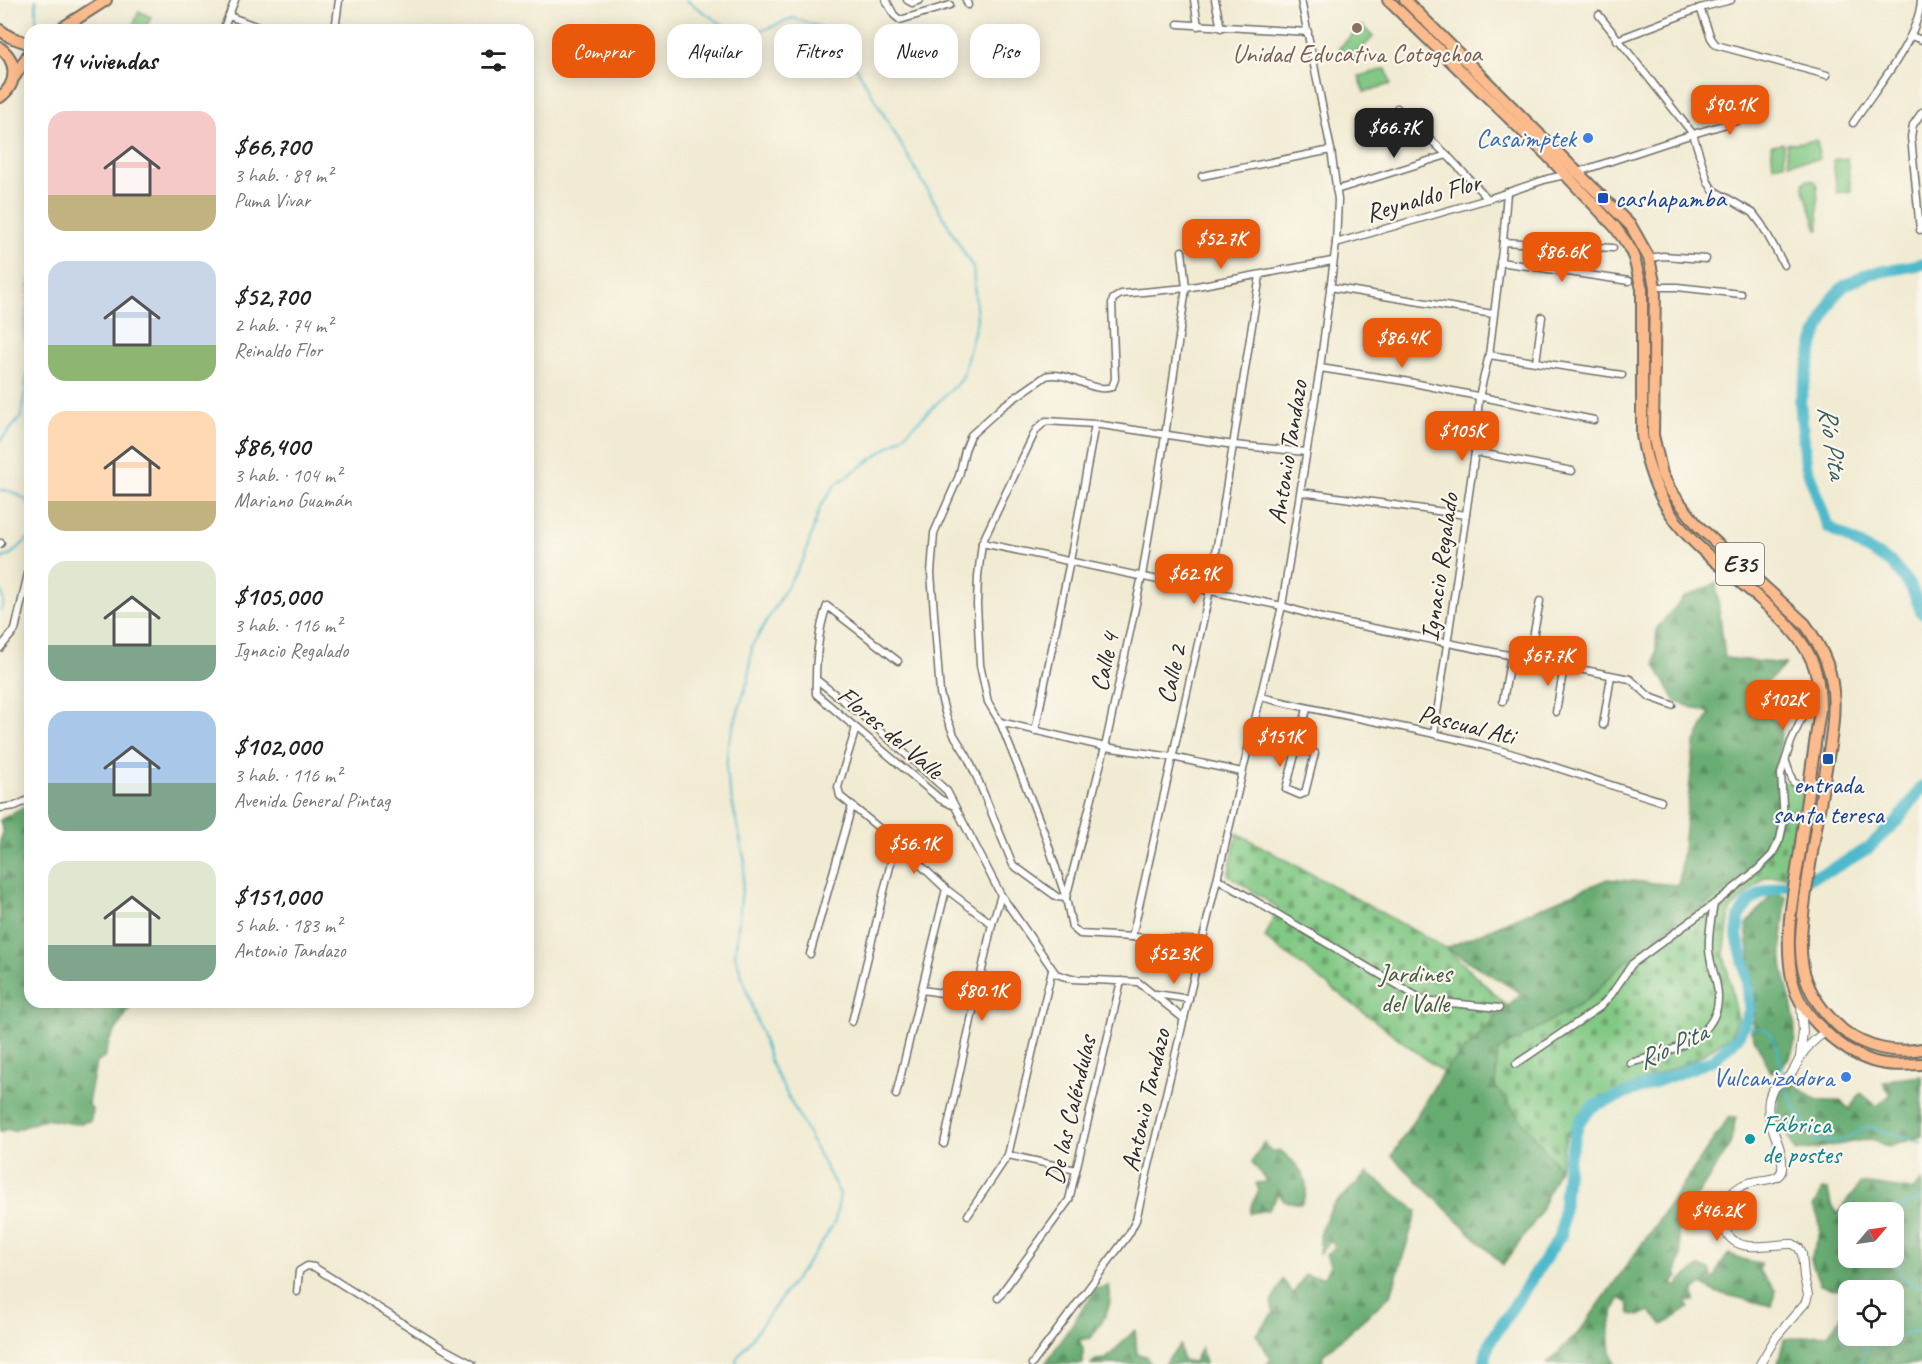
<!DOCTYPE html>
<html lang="es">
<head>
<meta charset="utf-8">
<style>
	:root { --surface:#fff; --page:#f6f6f6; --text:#202124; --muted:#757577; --accent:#ea580c }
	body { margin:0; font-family:Caveat,sans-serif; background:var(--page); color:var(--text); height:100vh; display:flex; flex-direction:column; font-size:22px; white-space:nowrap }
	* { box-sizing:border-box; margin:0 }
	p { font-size:20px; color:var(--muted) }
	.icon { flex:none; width:33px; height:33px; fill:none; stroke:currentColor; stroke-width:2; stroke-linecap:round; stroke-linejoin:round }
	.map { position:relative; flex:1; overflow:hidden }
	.side { position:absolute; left:24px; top:24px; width:510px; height:984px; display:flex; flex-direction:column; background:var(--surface); border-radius:18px; box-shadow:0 3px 15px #0003 }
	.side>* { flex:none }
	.guide { position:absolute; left:552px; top:24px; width:570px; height:54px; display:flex; gap:12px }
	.needle { width:39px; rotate:61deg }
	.fabs { position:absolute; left:1838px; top:1202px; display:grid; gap:12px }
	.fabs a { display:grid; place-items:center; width:66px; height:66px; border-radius:12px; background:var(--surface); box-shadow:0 3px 15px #0003; font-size:30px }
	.price { position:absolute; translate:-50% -51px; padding:0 14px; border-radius:12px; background:var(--accent); color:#fff; font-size:20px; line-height:39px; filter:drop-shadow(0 2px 3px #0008) }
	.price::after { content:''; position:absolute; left:50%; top:36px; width:18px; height:14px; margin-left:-9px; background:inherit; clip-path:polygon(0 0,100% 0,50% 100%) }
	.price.current { background:#222; color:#fff }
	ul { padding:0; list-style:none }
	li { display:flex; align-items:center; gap:18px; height:150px; padding:0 24px }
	li span { display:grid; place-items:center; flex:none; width:168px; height:120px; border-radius:18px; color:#555 }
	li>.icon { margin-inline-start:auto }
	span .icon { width:72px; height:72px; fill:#fffc; stroke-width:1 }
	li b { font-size:26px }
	h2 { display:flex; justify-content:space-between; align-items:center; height:72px; padding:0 24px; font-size:26px }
	.tag { padding:0 21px; border-radius:18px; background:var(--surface); box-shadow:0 3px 15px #0003; font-size:21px; line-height:54px }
	.tag.current { background:var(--accent); color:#fff }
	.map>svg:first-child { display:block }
	.green { fill:#81c884; stroke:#567a58; stroke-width:1.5 }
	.forest { fill:url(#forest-firs); stroke:#4a6c4e; stroke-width:1.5; fill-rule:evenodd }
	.cemetery { fill:url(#cemetery-stones); stroke:#567a58; stroke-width:1.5 }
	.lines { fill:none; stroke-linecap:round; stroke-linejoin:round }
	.stream { stroke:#4eb9cb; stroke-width:2 }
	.river { stroke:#4eb9cb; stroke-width:12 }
	.minor-casing { stroke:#706e66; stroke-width:9 }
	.tertiary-casing { stroke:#706e66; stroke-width:10 }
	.trunk-casing { stroke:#706e66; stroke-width:14 }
	.minor { stroke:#fff; stroke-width:6 }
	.tertiary { stroke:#fff; stroke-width:8 }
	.trunk { stroke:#fbbb8c; stroke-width:10 }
	.education-dot { fill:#8d6e63; stroke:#fbf7ec; stroke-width:2 }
	.shop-dot { fill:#3f7fe0; stroke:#fbf7ec; stroke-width:2 }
	.transit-dot { fill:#1a4fb4; stroke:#fbf7ec; stroke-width:2 }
	.culture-dot { fill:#0f9aa8; stroke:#fbf7ec; stroke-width:2 }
	.labels { text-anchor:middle; stroke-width:4.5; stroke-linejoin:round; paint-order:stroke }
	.shield { fill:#fbf7ec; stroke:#696865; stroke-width:1.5 }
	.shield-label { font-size:24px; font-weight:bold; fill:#2b2b2b }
	.education-label { font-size:26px; fill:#785e54; stroke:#fbf7ec }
	.shop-label { font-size:26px; fill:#366cbe; stroke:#fbf7ec; text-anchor:end }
	.street-label { font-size:26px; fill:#2b2b2b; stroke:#fbf7ec }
	.transit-label { font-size:26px; fill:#164399; stroke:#fbf7ec; text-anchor:start }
	.park-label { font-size:26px; fill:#455a46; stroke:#fbf7ec }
	.culture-label { font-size:26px; fill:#0d838f; stroke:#fbf7ec; text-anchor:start }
	.water-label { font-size:27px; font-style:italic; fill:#375d63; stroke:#fbf7ec }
</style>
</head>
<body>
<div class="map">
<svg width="1922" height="1364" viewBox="0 0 1922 1364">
	<defs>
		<pattern id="forest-firs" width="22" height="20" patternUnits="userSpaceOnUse" patternTransform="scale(1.5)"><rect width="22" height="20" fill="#68ac72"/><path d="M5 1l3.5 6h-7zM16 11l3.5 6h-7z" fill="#568c5e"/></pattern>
		<pattern id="cemetery-stones" width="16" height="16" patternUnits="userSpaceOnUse" patternTransform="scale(1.5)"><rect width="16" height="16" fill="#81c884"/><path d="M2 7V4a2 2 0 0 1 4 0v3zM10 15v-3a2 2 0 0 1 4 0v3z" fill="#6aa36c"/></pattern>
	</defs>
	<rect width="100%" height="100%" fill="#fbf7ec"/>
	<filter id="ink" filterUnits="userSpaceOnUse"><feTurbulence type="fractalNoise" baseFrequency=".0167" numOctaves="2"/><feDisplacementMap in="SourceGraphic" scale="12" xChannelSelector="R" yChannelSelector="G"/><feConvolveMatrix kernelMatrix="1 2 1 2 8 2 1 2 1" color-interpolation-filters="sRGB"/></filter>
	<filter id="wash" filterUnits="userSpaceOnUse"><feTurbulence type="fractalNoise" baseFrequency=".008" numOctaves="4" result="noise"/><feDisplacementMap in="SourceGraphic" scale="24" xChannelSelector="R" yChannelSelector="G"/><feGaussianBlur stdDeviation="1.35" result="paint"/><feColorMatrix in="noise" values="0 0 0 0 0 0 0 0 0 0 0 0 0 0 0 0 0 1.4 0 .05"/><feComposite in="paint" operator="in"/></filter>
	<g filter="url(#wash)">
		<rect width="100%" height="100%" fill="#f1ebd3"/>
		<g class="green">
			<polygon points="139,11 151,17 145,30 131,30"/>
			<polygon points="1362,25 1373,37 1351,60 1339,48"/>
			<polygon points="1386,69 1391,84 1364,92 1359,76"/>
			<polygon points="1817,140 1820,159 1789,163 1786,144"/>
			<polygon points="1783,143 1785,164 1773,166 1771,145"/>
			<polygon points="1847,158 1851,191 1837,193 1833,160"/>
			<polygon points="1808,180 1815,181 1817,184 1819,230 1817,230 1803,187 1804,182"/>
		</g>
		<g class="forest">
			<polygon points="1716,583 1725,658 1786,664 1747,702 1782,725 1776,781 1779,821 1773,848 1758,867 1624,963 1589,999 1498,1051 1495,1086 1559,1168 1538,1217 1503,1265 1392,1156 1443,1072 1521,993 1446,948 1607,879 1679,885 1694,744 1710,713 1676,702 1655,665 1657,628 1683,598"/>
			<polygon points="30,803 30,1002 134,1002 110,1039 104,1058 96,1063 88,1103 93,1111 90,1121 75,1124 45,1119 13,1131 7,1129 0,1132 0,842 3,832 0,820"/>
			<path d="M1773 893 1786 896C1785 916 1780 943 1782 962 1786 994 1815 1056 1771 1072L1751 1032 1756 1008 1746 925Z"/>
			<path d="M1922 1076V1136L1889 1147 1870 1139 1796 1152 1777 1115 1779 1083 1792 1080C1808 1098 1817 1103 1841 1101L1849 1109 1861 1093 1877 1106 1891 1094 1883 1083 1893 1079Z"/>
			<path d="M1729 1117H1736L1730 1146 1677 1226 1681 1256 1676 1273 1678 1277 1670 1285 1679 1286 1680 1281 1699 1267 1710 1269 1712 1275 1708 1278H1715L1721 1263 1729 1254 1745 1260 1761 1263 1759 1271 1776 1291 1772 1306 1715 1292 1702 1284 1694 1291 1695 1301 1685 1302 1689 1308 1663 1325 1650 1311 1639 1316 1630 1314 1628 1303 1620 1298C1607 1317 1608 1343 1614 1364H1547L1580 1331 1656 1224Z"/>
			<path d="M1264 1142 1272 1152 1280 1150C1296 1162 1316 1183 1301 1204L1284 1201 1278 1192 1275 1200 1268 1210 1250 1213 1252 1203 1259 1191 1256 1183 1267 1182 1252 1162Z"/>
			<polygon points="1368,1173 1417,1211 1391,1295 1323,1355 1322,1364 1267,1364 1271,1359 1256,1334 1274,1313 1271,1303 1283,1280 1293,1294 1305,1275 1324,1277 1330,1265 1326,1255 1335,1248 1331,1240 1319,1254 1321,1229 1333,1205"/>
			<path d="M1922 1181V1364H1778L1784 1339 1828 1334 1848 1308V1335H1893V1290H1848V1306L1846 1292 1820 1285 1810 1258C1819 1236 1826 1230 1813 1207L1822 1189 1828 1190 1831 1205 1837 1214 1861 1183 1913 1190ZM1848 1212H1893V1257H1848Z"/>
			<path d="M1109 1286C1115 1306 1101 1323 1091 1338L1079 1340 1083 1349V1364H1045L1096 1289Z"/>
			<polygon points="1135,1330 1137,1354 1146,1356 1150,1364 1091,1364 1096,1360 1106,1359"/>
			<polygon points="1180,1345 1182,1360 1194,1362 1201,1347 1205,1364 1164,1364"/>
		</g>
		<g class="cemetery">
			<polygon points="1776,781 1806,786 1798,845 1791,876 1765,877 1730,910 1724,955 1738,1019 1731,1036 1696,1059 1605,1097 1578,1116 1565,1141 1559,1168 1495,1086 1498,1051 1589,999 1624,963 1758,867 1772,848 1779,822"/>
			<polygon points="1237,833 1446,948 1508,1006 1443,1072 1265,938 1278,908 1228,875"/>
		</g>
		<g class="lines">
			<g class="stream">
				<polyline points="36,0 36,19 39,30"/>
				<polyline points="686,0 735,33 766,29 793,18 820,27 842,43 973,268 977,320 962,379 901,438 835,485 820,507 804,558 752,646 748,683"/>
				<polyline points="0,441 21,417 30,354 24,335 30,277"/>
				<path d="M0 490C12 489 22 496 30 504"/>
				<polyline points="0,559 9,556 30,537"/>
				<path d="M0 589C3 596 6 604 0 610"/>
				<polyline points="1747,1027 1768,1030 1777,1049 1784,1077"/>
				<polyline points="1786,1082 1790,1099 1815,1141 1842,1142 1866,1126 1922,1143"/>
				<polyline points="1889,1212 1922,1198"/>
				<path d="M1893 1248C1899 1268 1898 1283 1922 1286"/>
				<polyline points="736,1364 737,1358 822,1243 835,1221 840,1194 772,1066 735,955 745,862 726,773 728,744 747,683"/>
				<polyline points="1862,1364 1869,1339 1922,1330"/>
			</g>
			<g class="river">
				<polyline points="1922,264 1868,274 1844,286 1833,297 1815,338 1800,401 1806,465 1828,527 1892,563 1911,587 1922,613"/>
				<polyline points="1484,1364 1489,1343 1561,1235 1568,1161 1579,1122 1593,1106 1713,1060 1738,1037 1750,1009 1746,971 1737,935 1739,917 1747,904 1761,893 1829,871 1867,849 1899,819 1922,787"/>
			</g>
		</g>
	</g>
	<g filter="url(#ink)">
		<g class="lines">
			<g class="minor-casing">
				<g id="minor">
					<polyline points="886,0 894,15 900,20 950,5"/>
					<polyline points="907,0 912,3 920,0"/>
					<polyline points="966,0 968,5"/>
					<polyline points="1194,0 1198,26"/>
					<polyline points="1215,0 1221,28"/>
					<polyline points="1700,8 1711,38 1716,45 1827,75"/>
					<polyline points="1599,15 1693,134 1708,182 1713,190 1753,213 1762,225 1784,265"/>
					<polyline points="229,16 266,30"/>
					<polyline points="1178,24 1308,32"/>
					<polyline points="223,30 235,0"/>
					<polyline points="335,30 339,0"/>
					<polyline points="1911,36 1922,40"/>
					<polyline points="1617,40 1700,8 1731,0"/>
					<polyline points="1397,108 1447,155 1488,199"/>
					<path d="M1853 123C1875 90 1919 39 1921 0"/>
					<polyline points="1575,173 1693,134 1760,114"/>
					<polyline points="1202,176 1331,150"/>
					<polyline points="1336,190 1447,155"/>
					<polyline points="1920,230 1911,137 1913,125 1922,112"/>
					<polyline points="1503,242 1613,248"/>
					<polyline points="1336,243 1488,199 1547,179 1565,175"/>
					<path d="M1182 251 1186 288 1165 436 1142 576 1105 747 1066 898 1057 897 1013 865 978 780 967 756 954 735 946 716 940 693 931 573 934 533 959 476 965 450 971 435 1003 406 1046 376C1068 370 1092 394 1112 387L1115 379 1112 303 1113 299 1121 294 1186 288 1332 261"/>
					<polyline points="1649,258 1663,256 1706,259"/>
					<polyline points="1500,262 1629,281"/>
					<polyline points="1330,287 1493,314"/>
					<polyline points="1655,287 1677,287 1741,294"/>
					<polyline points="1489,355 1622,375"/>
					<polyline points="1536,362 1542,317"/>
					<polyline points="1320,368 1404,381 1594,420"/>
					<polyline points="1475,452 1572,471"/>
					<polyline points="1301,492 1466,515"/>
					<polyline points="982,543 1282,606 1322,618 1630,679 1650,697 1672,705"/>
					<polyline points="0,544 1,543"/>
					<polyline points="0,648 15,630 30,565"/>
					<polyline points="1529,658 1540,601"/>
					<path d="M898 661 827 606C818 628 815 670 816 694L940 799 952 805"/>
					<polyline points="817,680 865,718 947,791 1001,895 1056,974 1072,979 1138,982 1184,1019"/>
					<path d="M1261 697C1337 716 1416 727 1492 748 1549 764 1605 784 1661 801"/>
					<polyline points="1503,701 1511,655"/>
					<polyline points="1556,712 1564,667"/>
					<polyline points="1000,722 1105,747 1172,757 1242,772"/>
					<polyline points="1603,725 1611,676"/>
					<polyline points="856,728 838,787 840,796 896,842 946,889 992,924"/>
					<polyline points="1035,731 1070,561 1095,424"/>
					<polyline points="1434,734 1475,452 1479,397 1489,355 1503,242 1507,192"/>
					<polyline points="1298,749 1315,753 1305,793 1300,795 1286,789 1307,709"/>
					<polyline points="1786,762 1793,782 1809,789"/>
					<polyline points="0,808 15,806 30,799"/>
					<polyline points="1218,879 1423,1000 1499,1008"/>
					<polyline points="1132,937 1210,590 1260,275"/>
					<polyline points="1203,941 1080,934 1072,927 1066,898 1044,832 1000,722 988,702 980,665 977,604 978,576 982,543 1036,430 1046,421 1095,424 1234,445 1306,452"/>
					<polyline points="810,954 852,806"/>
					<polyline points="922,990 975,998"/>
					<polyline points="1156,994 1189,999"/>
					<polyline points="852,1022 896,842"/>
					<path d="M1630 1063C1663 1054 1720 1040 1718 996 1718 980 1710 966 1709 950 1708 935 1711 919 1714 904"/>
					<polyline points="1516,1064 1600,1007 1611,995 1632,964 1714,904 1758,869 1772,855 1780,839 1784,820 1781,774 1791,742 1805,711 1819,690"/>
					<polyline points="896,1095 946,889"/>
					<polyline points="944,1144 992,924 1001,895"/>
					<polyline points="1008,1155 1076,1170"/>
					<polyline points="968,1215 1008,1155 1052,970"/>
					<polyline points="297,1292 299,1271 307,1266 314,1267 444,1349 472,1364"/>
					<polyline points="998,1298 1069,1200 1121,981"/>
					<polyline points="1032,1364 1129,1234 1136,1220 1282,606 1320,368 1336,243 1338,200 1331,150 1301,0"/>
				</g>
			</g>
			<g class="tertiary-casing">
				<g id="tertiary">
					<polyline points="1800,1056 1803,1032 1801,1005"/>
					<path d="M1760 1364 1776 1337 1806 1302 1808 1295 1804 1277 1802 1254 1799 1248 1793 1244C1770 1243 1734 1257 1724 1227 1722 1219 1722 1213 1725 1205 1739 1169 1779 1189 1782 1169 1784 1149 1772 1134 1769 1115 1768 1108 1768 1100 1771 1093 1775 1084 1785 1081 1791 1074 1795 1069 1797 1063 1800 1058 1806 1047 1815 1039 1825 1032"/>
				</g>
			</g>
			<g class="trunk-casing">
				<g id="trunk">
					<path d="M1388 0 1546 154 1615 227 1628 245 1634 258 1642 289V435C1648 476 1664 512 1693 541 1727 576 1793 616 1812 661 1819 677 1820 693 1820 710 1813 757 1806 804 1800 851 1793 894 1783 940 1793 983 1801 1016 1841 1051 1872 1061 1888 1066 1905 1065 1922 1064"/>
					<path d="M1405 0 1631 226 1649 258 1655 287 1653 435 1662 474 1670 490 1698 526 1805 624C1819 644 1831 665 1833 691 1836 722 1828 755 1823 786 1817 824 1810 861 1805 899 1802 922 1798 949 1804 972 1810 996 1825 1015 1844 1031 1866 1048 1895 1054 1922 1049"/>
					<polyline points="0,30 10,37 27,43"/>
					<polyline points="59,30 106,0"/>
					<path d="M0 48C18 61 18 84 0 97"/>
					<polyline points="15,76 30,52"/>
				</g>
			</g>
			<use href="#minor" class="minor"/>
			<use href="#tertiary" class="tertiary"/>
			<use href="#trunk" class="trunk"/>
		</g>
	</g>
	<circle class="education-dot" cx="1357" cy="28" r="6"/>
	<g class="shop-dot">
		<circle cx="1588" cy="138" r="6"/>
		<circle cx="1846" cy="1077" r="6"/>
	</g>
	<g class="transit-dot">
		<rect x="1597" y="192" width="12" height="12" rx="3"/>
		<rect x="1822" y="753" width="12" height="12" rx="3"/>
	</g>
	<circle class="culture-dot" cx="1750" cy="1139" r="6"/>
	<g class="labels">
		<rect class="shield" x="1716" y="543" width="48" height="42" rx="4.5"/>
		<g class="shield-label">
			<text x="1740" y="572">E35</text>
		</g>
		<g class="education-label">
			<text x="1357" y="62">Unidad Educativa Cotogchoa</text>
		</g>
		<g class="shop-label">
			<text x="1576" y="147">Casaimptek</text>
			<text x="1834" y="1086">Vulcanizadora</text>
		</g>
		<g class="street-label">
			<text transform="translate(1423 197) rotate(-16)" y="9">Reynaldo Flor</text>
			<text transform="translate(1287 452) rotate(-81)" y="9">Antonio Tandazo</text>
			<text transform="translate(1439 567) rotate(-82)" y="9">Ignacio Regalado</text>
			<text transform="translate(1104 662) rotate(-78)" y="9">Calle 4</text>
			<text transform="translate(1171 674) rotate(-77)" y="9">Calle 2</text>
			<text transform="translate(1467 724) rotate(14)" y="9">Pascual Ati</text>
			<text transform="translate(891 732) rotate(40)" y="9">Flores del Valle</text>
			<text transform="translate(1145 1100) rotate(-77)" y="9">Antonio Tandazo</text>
			<text transform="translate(1070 1110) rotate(-77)" y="9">De las Caléndulas</text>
		</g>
		<g class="transit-label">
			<text x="1615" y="207">cashapamba</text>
			<text x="1828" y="793" text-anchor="middle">entrada<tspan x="1828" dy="30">santa teresa</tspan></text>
		</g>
		<g class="park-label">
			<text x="1415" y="982">Jardines<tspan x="1415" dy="30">del Valle</tspan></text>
		</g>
		<g class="culture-label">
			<text x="1762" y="1133">Fábrica<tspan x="1762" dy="30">de postes</tspan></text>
		</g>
		<g class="water-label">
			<text transform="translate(1833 442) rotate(81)" y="9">Río Pita</text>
			<text transform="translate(1672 1046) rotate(-25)" y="9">Río Pita</text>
		</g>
	</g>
</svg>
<div class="fabs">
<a><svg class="needle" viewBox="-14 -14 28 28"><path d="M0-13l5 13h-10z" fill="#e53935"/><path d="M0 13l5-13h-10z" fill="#757577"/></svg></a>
<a><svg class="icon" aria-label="locate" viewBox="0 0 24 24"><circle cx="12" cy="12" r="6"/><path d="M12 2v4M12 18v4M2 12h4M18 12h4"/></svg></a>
</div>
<b class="price" style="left:1730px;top:136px">$90.1K</b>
<b class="price current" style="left:1394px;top:159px">$66.7K</b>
<b class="price" style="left:1221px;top:270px">$52.7K</b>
<b class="price" style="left:1562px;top:283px">$86.6K</b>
<b class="price" style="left:1402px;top:369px">$86.4K</b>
<b class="price" style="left:1462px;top:462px">$105K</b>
<b class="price" style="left:1194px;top:605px">$62.9K</b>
<b class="price" style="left:1548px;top:687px">$67.7K</b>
<b class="price" style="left:1783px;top:731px">$102K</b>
<b class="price" style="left:1280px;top:768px">$151K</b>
<b class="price" style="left:914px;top:875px">$56.1K</b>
<b class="price" style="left:1174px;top:985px">$52.3K</b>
<b class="price" style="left:982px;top:1022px">$80.1K</b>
<b class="price" style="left:1717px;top:1242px">$46.2K</b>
<div class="guide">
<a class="tag current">Comprar</a>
<a class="tag">Alquilar</a>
<a class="tag">Filtros</a>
<a class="tag">Nuevo</a>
<a class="tag">Piso</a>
</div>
<section class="side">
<h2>14 viviendas<svg class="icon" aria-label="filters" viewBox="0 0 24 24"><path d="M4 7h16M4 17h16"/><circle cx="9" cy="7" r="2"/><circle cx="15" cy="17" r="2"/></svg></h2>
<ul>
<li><span style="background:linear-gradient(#f6c9c9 70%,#c2b280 0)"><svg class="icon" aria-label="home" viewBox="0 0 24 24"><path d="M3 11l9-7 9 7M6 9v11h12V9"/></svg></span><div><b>$66,700</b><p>3 hab. · 89 m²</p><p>Puma Vivar</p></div></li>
<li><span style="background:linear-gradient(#c9d6e8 70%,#8fb573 0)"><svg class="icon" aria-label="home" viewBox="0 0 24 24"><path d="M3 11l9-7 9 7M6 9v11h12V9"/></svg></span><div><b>$52,700</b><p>2 hab. · 74 m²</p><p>Reinaldo Flor</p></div></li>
<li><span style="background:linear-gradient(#ffd9b3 75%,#c2b280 0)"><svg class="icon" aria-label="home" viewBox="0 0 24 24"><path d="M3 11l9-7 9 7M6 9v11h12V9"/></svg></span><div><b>$86,400</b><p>3 hab. · 104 m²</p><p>Mariano Guamán</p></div></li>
<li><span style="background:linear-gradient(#dfe7d0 70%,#7fa58c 0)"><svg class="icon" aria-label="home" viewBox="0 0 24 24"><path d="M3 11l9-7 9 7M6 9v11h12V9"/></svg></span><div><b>$105,000</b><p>3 hab. · 116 m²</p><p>Ignacio Regalado</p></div></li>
<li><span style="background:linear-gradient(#a9c7e8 60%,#7fa58c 0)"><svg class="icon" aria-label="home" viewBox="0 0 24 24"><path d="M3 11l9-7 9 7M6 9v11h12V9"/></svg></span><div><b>$102,000</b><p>3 hab. · 116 m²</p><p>Avenida General Pintag</p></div></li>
<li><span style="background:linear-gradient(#dfe7d0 70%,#7fa58c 0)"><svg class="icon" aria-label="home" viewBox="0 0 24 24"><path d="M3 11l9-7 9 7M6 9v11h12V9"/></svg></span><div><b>$151,000</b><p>5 hab. · 183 m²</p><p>Antonio Tandazo</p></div></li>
</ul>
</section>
</div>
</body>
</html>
